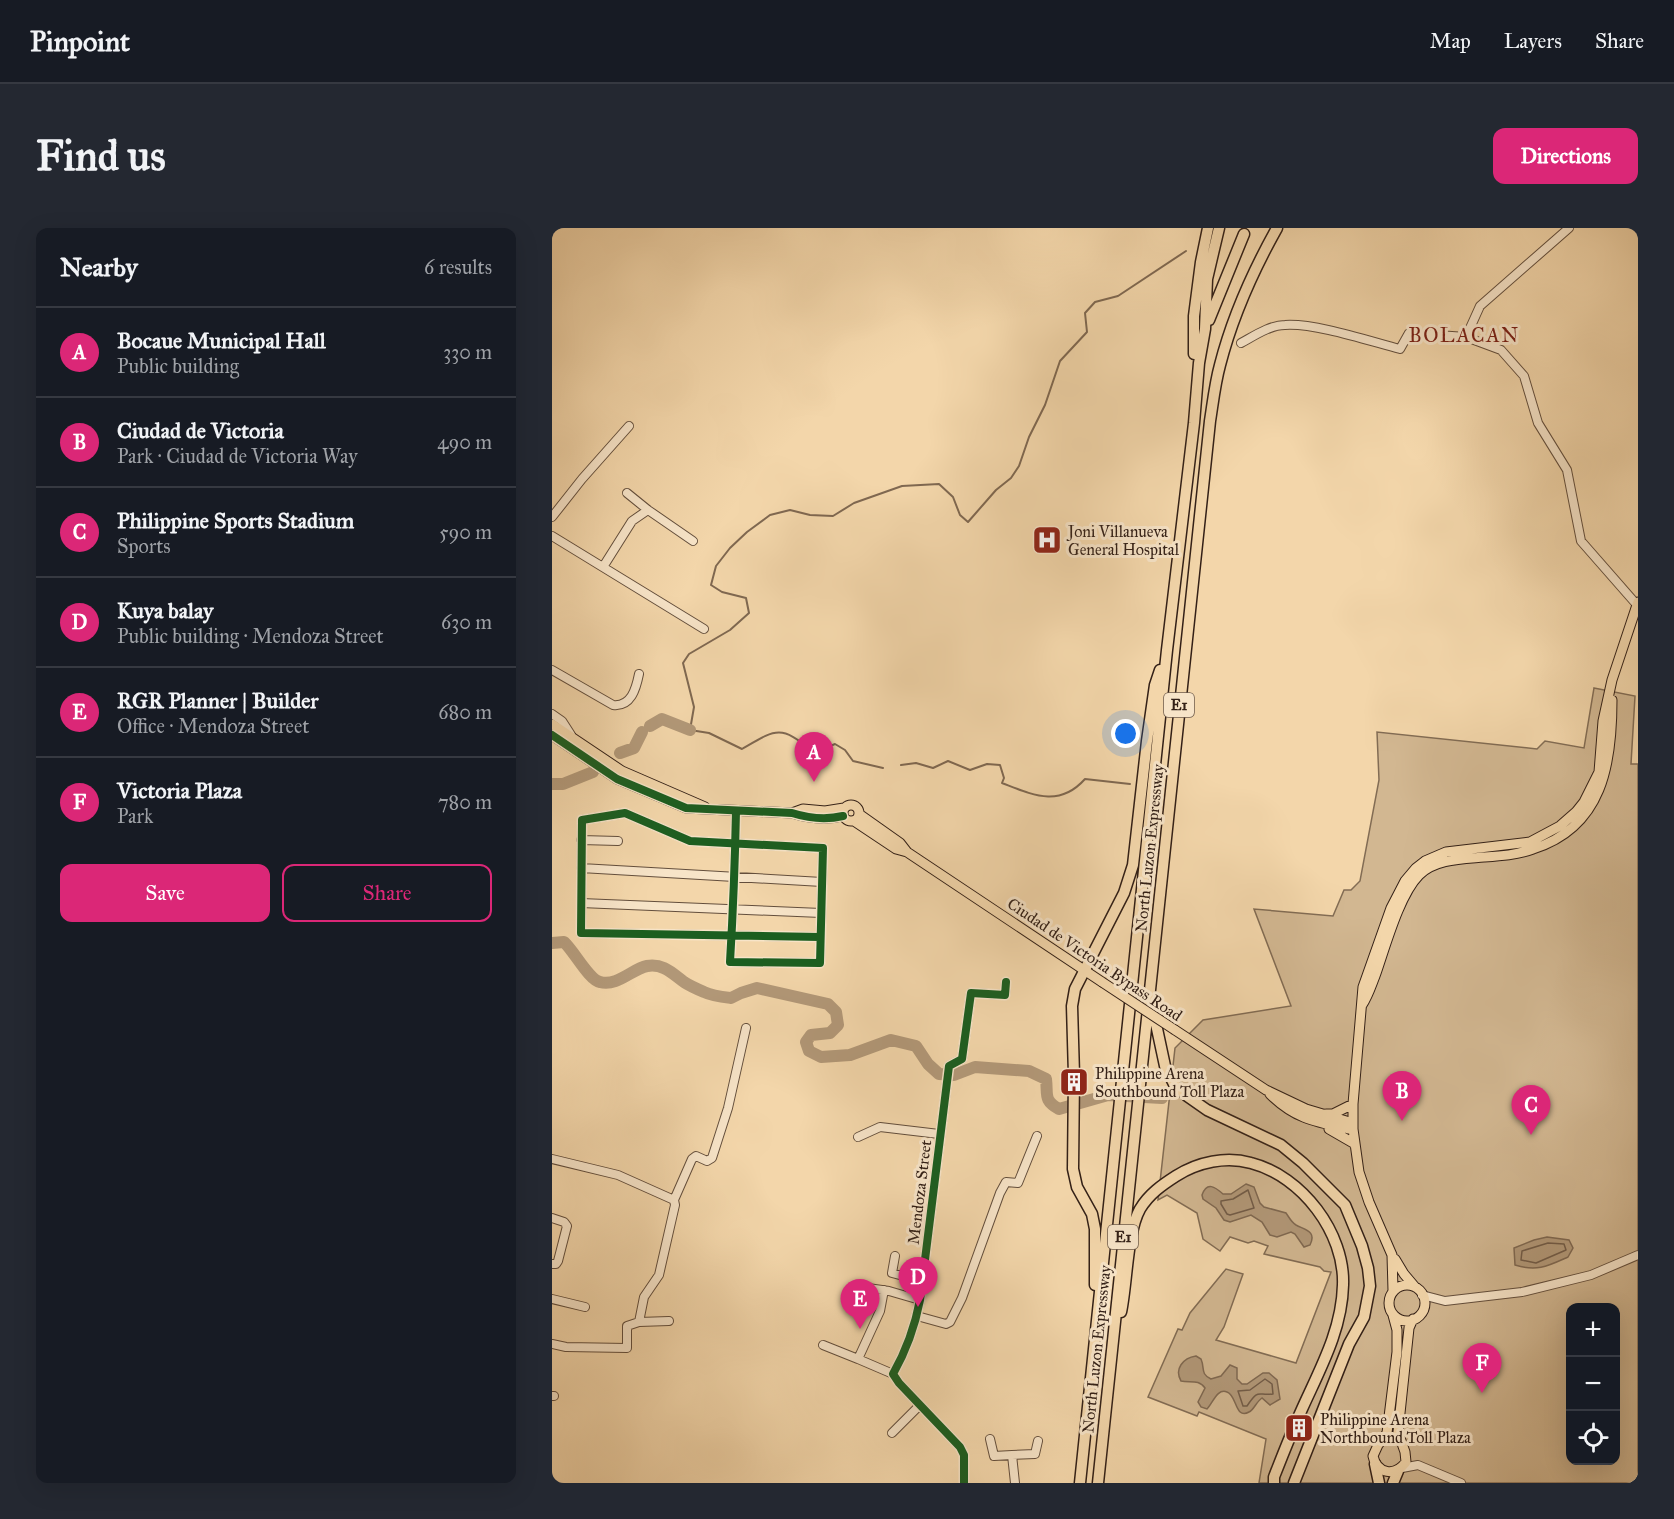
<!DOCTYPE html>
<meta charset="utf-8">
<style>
body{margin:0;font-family:"IM FELL Great Primer",serif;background:#242831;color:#f1f3f6}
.controls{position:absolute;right:18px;bottom:18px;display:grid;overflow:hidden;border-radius:12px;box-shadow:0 6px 24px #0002}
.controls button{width:54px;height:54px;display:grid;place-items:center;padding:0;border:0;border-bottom:2px solid #363941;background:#171b24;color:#f1f3f6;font:30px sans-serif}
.you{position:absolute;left:574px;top:506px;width:21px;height:21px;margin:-15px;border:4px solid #fff;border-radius:50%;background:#1a73e8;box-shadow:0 0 0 9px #1a73e833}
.badge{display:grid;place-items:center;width:39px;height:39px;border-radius:50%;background:#db2777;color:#fff;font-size:20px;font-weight:700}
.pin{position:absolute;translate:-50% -50px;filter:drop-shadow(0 2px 3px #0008)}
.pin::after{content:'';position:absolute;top:32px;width:21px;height:18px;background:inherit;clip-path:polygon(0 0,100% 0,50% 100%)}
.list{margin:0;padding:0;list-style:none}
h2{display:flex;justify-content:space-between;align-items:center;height:78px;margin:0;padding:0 24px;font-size:26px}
h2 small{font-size:20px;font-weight:400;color:#9ea1a6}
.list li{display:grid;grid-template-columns:39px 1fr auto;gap:18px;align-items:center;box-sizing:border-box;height:90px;padding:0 24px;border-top:2px solid #363941}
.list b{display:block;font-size:22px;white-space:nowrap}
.list p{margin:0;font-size:20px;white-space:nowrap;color:#9ea1a6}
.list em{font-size:20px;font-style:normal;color:#9ea1a6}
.actions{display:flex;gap:12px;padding:18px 24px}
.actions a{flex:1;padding:14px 0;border:2px solid #db2777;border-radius:12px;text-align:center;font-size:21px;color:#db2777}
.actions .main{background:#db2777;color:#fff}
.icon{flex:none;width:33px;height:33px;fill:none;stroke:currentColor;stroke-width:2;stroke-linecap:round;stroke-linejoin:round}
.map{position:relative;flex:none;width:1086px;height:1255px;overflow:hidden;border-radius:12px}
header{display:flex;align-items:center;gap:36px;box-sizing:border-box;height:84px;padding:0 30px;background:#171b24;border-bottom:2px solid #363941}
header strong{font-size:28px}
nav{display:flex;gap:33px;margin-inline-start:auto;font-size:21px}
.intro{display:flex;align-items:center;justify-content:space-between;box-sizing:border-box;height:144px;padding:0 36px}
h1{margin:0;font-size:42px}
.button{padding:15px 27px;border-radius:12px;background:#db2777;color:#fff;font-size:21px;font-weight:700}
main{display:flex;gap:36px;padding:0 36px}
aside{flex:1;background:#171b24;border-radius:12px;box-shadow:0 6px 24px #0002}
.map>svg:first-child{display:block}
.green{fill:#d2b791;stroke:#826c54;stroke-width:1.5;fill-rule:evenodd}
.water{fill:#b29878;stroke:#7f6851;stroke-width:1.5}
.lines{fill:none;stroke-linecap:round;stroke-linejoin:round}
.shore{stroke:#725c48;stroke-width:1.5}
.stream{stroke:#7f6851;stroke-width:2}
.river{stroke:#b29878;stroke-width:12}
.minor-casing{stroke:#634e3c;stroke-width:10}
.major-casing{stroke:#332017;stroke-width:11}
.highway-casing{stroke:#332017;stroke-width:13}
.minor{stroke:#f7e4c8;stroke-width:8}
.major{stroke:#f3d6aa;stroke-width:9}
.highway{stroke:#f3d6aa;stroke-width:10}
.major-bridge-casing{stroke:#332017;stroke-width:11;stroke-linecap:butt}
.major-bridge{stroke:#f3d6aa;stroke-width:9}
.cycleway-casing{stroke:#f7e4c8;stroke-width:11}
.cycleway{stroke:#1b5e20;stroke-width:8}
.labels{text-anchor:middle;stroke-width:6;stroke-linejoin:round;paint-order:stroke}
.shield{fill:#f7e4c8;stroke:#6e5b4c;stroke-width:1.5}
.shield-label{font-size:15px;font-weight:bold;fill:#332017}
.poi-label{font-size:16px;fill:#332017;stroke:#f7e4c8;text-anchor:start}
.street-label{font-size:16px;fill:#332017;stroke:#f7e4c8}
.quarter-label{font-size:20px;letter-spacing:1.5px;fill:#7a1f14;stroke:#f7e4c8}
</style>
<header>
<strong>Pinpoint</strong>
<nav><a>Map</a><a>Layers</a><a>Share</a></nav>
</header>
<div class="intro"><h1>Find us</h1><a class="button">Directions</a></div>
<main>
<aside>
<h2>Nearby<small>6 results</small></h2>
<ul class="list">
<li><span class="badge">A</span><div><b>Bocaue Municipal Hall</b><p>Public building</p></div><em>330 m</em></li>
<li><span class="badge">B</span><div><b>Ciudad de Victoria</b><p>Park · Ciudad de Victoria Way</p></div><em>490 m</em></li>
<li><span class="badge">C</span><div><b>Philippine Sports Stadium</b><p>Sports</p></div><em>590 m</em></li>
<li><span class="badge">D</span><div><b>Kuya balay</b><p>Public building · Mendoza Street</p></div><em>630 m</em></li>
<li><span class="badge">E</span><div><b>RGR Planner | Builder</b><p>Office · Mendoza Street</p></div><em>680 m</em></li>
<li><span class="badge">F</span><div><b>Victoria Plaza</b><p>Park</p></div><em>780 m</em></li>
</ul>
<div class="actions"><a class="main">Save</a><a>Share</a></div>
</aside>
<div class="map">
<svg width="1086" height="1255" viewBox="0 0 1086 1255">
<rect width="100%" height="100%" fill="#f3d6aa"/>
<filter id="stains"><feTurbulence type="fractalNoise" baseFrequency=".00333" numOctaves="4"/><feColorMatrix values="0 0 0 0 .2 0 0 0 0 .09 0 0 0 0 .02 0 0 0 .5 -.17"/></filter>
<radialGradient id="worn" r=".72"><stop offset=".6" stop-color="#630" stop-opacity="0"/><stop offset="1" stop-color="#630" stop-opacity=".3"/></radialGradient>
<path class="green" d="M 1042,460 L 1083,468 L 1079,536 L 1086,536 L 1086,1255 L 707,1255 L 714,1211 L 647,1184 L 645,1188 L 596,1169 L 626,1101 L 630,1102 L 638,1085 L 674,1041 L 691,1046 L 672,1099 L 664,1112 L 744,1135 L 779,1044 L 772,1043 L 768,1039 L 712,1026 L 716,1018 L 702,1013 L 696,1015 L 678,1009 L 668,1023 L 651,1011 L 645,985 L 615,967 L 606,972 L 623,820 L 651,792 L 739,778 L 702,681 L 781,688 L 792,662 L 799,662 L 808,653 L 827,552 L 825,504 L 985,521 L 993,513 L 1032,520 ZM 1018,1080 L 1064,1080 L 1064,1232 L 1018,1232 Z"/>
<path class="water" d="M 694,956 L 702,959 L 708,975 L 712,979 L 734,985 C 737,989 739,994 744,997 C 753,1002 765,1003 758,1017 L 752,1019 L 743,1006 L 739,1004 L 725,1009 L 718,1007 L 710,994 L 699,987 L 678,994 L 672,992 L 664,980 L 651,971 L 650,967 C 655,953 663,959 671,966 L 679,966 Z
M 995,1009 L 1017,1012 L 1021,1020 L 1016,1029 C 996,1038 985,1044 963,1037 L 962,1020 L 982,1012 Z
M 644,1128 L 649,1131 C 653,1140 648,1146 659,1151 L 669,1148 L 678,1137 L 685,1140 L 685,1151 L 690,1156 L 695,1156 L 711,1145 L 717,1145 L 725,1152 L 728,1171 L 718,1177 L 710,1170 C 704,1174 702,1182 697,1184 C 683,1192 685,1167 675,1164 C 665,1160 661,1175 655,1181 L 649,1179 L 646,1174 L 653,1160 C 647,1151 638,1155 629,1153 C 622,1141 631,1130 644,1128 Z"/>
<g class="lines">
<path class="shore" d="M 696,962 L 702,980 L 678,987 L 675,986 L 669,976 L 669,973 L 681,971 Z
M 996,1015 L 1012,1016 L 1014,1022 L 984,1035 L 969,1032 L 970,1023 Z
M 713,1151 L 720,1156 L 721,1166 C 705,1168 707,1160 695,1178 L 691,1178 L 686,1163 L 698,1162 Z"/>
<path class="stream" d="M 349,537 L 364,535 L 381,540 L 396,533 L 418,542 L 435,536 L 448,537 L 452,550 L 450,555 C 481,567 507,580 533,551 L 578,556
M 331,540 L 301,533 L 293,522 L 283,516 L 271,521 L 259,522 C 228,496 223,502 190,521 L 157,505 L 138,502 L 142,479 L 131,435 L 137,426 L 178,402 L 197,385 L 194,370 L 170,364 L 159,357 L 164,338 L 178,320 L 195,304 L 218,287 L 238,282 L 258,287 L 281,288 L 302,275 L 350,258 L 387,256 L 401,269 L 408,287 L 416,294 L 444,262 L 459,250 L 467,238 L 477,209 L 493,177 L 508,133 L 535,104 L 533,85 L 543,74 L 566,68 L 634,23"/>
<path class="river" d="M 98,498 L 110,491 L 138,502
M 68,525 L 82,520 L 90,504
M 0,556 L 11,556 L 41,544
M 0,715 L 12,714 C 22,723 37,752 48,754 C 65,759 80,741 95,738 C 111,735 121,746 132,754 C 138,758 145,761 152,764 C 160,768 170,769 179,770 L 189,765 L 205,760 L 276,776 L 284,784 L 286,797 L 278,805 L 259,807 L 254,814 L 257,823 L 269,829 L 298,827 L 339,812 L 364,818 L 376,836 L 387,846 L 402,847 L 423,839 L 477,843 L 494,851 C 496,867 491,872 507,881 L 556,867 L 610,870"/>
<g class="minor-casing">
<path id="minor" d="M 914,109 L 928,78 L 1017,0
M 689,115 C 702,108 718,97 733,97 C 764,95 817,113 848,121 L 857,105 L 914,109 L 949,122 L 972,148 L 986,195 L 1015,242 L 1029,313 L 1086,378
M 75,265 L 96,282 L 141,313
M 0,289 L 30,251 L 77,198
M 0,308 L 152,401
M 51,339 L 80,293 L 96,282
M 0,442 L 61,477 C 79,479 84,461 87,446
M 0,486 L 10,493 L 19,507
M 184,583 C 183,633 181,684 178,734 L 268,735 L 271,620 L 138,613 L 73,585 L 30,592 L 29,705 L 268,709
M 29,612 L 66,613
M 29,640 L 270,654
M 29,675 L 269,685
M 306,909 L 328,899 L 387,906
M 0,931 L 66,947 L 122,972
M 0,990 L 12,994 L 15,998 L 6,1033 L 4,1036 L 0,1036
M 343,1028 L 340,1045 L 370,1053
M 316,1060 L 337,1063 L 368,1072
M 332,1062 L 328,1083 L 306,1131 L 341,1146
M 870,1067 L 893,1073 L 970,1064 L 1039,1047 L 1086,1027
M 0,1071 L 33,1079
M 365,1088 L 394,1096 L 398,1094 L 410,1070 L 448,965 L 454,954 L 466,955 L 485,908
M 87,1094 L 117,1093
M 0,1116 L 14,1119 L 75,1120 L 75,1098 L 87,1094 L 92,1069 L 107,1047 L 123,977 L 122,972 L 140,931 L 144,928 L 155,933 L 160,930 L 176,880 L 194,800
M 271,1117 L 306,1131
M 0,1168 L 2,1168
M 340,1205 L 368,1177
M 438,1211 L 442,1228 L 460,1227 L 463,1255
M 460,1227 L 483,1226 L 486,1213
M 850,1240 L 866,1237 L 909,1255
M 412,1255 L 412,1227 L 408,1219 L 347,1155 L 341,1146 C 354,1123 363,1098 368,1072 L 397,838 L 410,831 L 419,765 L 453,767 L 454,754"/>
</g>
<g class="major-casing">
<path id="major" d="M 0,496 L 70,543 L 153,579
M 0,507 L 65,551 L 134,580 L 240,585 C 256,590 274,592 291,588
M291 585a8 8 0 1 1 16 0a8 8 0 1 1-16 0Z
M 240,585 L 251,581 L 273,583 L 292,580
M 307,586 L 348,615 L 355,624 L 550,754
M 302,593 L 344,621 L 355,624
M 810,777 C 816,768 819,758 823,748 C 833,720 847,667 867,647 C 883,631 910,631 932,629 C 948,628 965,627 981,621 C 1051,599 1060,535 1060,472
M 623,802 L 714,862 L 754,881 L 801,895
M 718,866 C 743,891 764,894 797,901
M 774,886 L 781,886 L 801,876
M 777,901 L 803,916
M 843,1031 L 852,1046 L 863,1059
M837 1075a18 18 0 1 1 36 0a18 18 0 1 1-36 0Z
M 841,1062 L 840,1027 L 817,974 L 807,944 L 801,901 L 801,876 L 811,759 L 839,680 L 853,653 L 864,640 L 873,633 L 894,624 L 978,614 L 1008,598 L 1024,584 L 1032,574 L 1047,544 L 1051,493 L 1060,452 L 1086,374
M 841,1087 L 845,1102 L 845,1124 L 835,1205 L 826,1217 L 821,1228 C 825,1246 843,1249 854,1234 L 853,1224 L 846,1204 L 857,1100 L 861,1091"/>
</g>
<g class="highway-casing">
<path id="highway" d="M 657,92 L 692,6
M 642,126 L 642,88 L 649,34 L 656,0
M 601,782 L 613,838 L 622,856 L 635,868 L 655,882 L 729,917 L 751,935 L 793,977 L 810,1018 L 816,1040 L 818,1058 L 812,1089 L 797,1116 L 742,1255
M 543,1057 L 543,1001 L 540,986 L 525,959 L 521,941 L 522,847 L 520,778 L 523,761 L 572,665 L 581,637 L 595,513 L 603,457 L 608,442
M 569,1084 C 575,1056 575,1004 588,981 C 597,966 610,957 624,948 C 646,934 674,928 699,935 C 750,948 793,1005 791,1057 C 790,1102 768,1141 750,1181 C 740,1203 731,1226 722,1249 L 722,1255
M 823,1236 L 827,1255
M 528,1255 L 615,422 L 642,195 L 647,135 L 653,101 L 655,51 L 667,0
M 546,1255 L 658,193 C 661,174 663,155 668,137 C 680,90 701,43 725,0
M 841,1255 L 846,1243"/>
</g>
<use href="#minor" class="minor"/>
<use href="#major" class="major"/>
<use href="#highway" class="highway"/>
<g class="major-bridge-casing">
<path id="major-bridge" d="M 550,754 L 623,802"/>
</g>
<use href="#major-bridge" class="major-bridge"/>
<g class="cycleway-casing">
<path id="cycleway" d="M 0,507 L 65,551 L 134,580 L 240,585 C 256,590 274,592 291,588
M 184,583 C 183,633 181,684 178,734 L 268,735 L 271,620 L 138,613 L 73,585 L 30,592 L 29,705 L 268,709
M 412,1255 L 412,1227 L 408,1219 L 347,1155 L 341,1146 C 354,1123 363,1098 368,1072 L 397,838 L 410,831 L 419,765 L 453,767 L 454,754"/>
</g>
<use href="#cycleway" class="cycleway"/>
</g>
<defs>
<g id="hospital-square" transform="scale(1.5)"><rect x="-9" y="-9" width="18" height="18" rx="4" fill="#8f2418" stroke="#f7e4c8"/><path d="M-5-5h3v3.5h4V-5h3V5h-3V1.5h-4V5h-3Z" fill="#fff"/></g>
<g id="building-square" transform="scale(1.5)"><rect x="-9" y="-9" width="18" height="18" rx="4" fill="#8f2418" stroke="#f7e4c8"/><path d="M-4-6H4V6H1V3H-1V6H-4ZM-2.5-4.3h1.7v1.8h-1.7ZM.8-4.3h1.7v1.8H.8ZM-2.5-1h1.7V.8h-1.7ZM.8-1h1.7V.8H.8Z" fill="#fff"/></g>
</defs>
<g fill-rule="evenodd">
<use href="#hospital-square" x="495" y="312"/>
<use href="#building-square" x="522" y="854"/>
<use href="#building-square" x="747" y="1200"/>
</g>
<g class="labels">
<g class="shield">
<rect x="612" y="465" width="30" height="24" rx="4.5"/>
<rect x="556" y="997" width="30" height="24" rx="4.5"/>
</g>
<g class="shield-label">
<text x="627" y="482">E1</text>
<text x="571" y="1014">E1</text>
</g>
<g class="poi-label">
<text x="516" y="309">Joni Villanueva<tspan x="516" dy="18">General Hospital</tspan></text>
<text x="543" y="851">Philippine Arena<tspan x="543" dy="18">Southbound Toll Plaza</tspan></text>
<text x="768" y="1197">Philippine Arena<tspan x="768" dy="18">Northbound Toll Plaza</tspan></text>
</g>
<g class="street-label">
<text transform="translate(597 620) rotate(-84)" y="6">North Luzon Expressway</text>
<text transform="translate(543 731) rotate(34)" y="6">Ciudad de Victoria Bypass Road</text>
<text transform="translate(367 964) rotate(-83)" y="6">Mendoza Street</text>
<text transform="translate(544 1121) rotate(-84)" y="6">North Luzon Expressway</text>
</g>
<g class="quarter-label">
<text x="912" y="114">BOLACAN</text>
</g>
</g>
<rect width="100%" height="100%" filter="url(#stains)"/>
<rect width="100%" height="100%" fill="url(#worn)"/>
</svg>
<div class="controls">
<button>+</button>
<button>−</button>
<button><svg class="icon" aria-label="locate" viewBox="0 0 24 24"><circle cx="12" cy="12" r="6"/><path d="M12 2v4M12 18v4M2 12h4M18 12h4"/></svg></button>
</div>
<div class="you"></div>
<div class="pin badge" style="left:262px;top:554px">A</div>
<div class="pin badge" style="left:850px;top:893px">B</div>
<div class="pin badge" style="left:979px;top:907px">C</div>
<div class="pin badge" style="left:366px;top:1079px">D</div>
<div class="pin badge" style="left:308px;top:1101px">E</div>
<div class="pin badge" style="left:930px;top:1165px">F</div>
</div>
</main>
